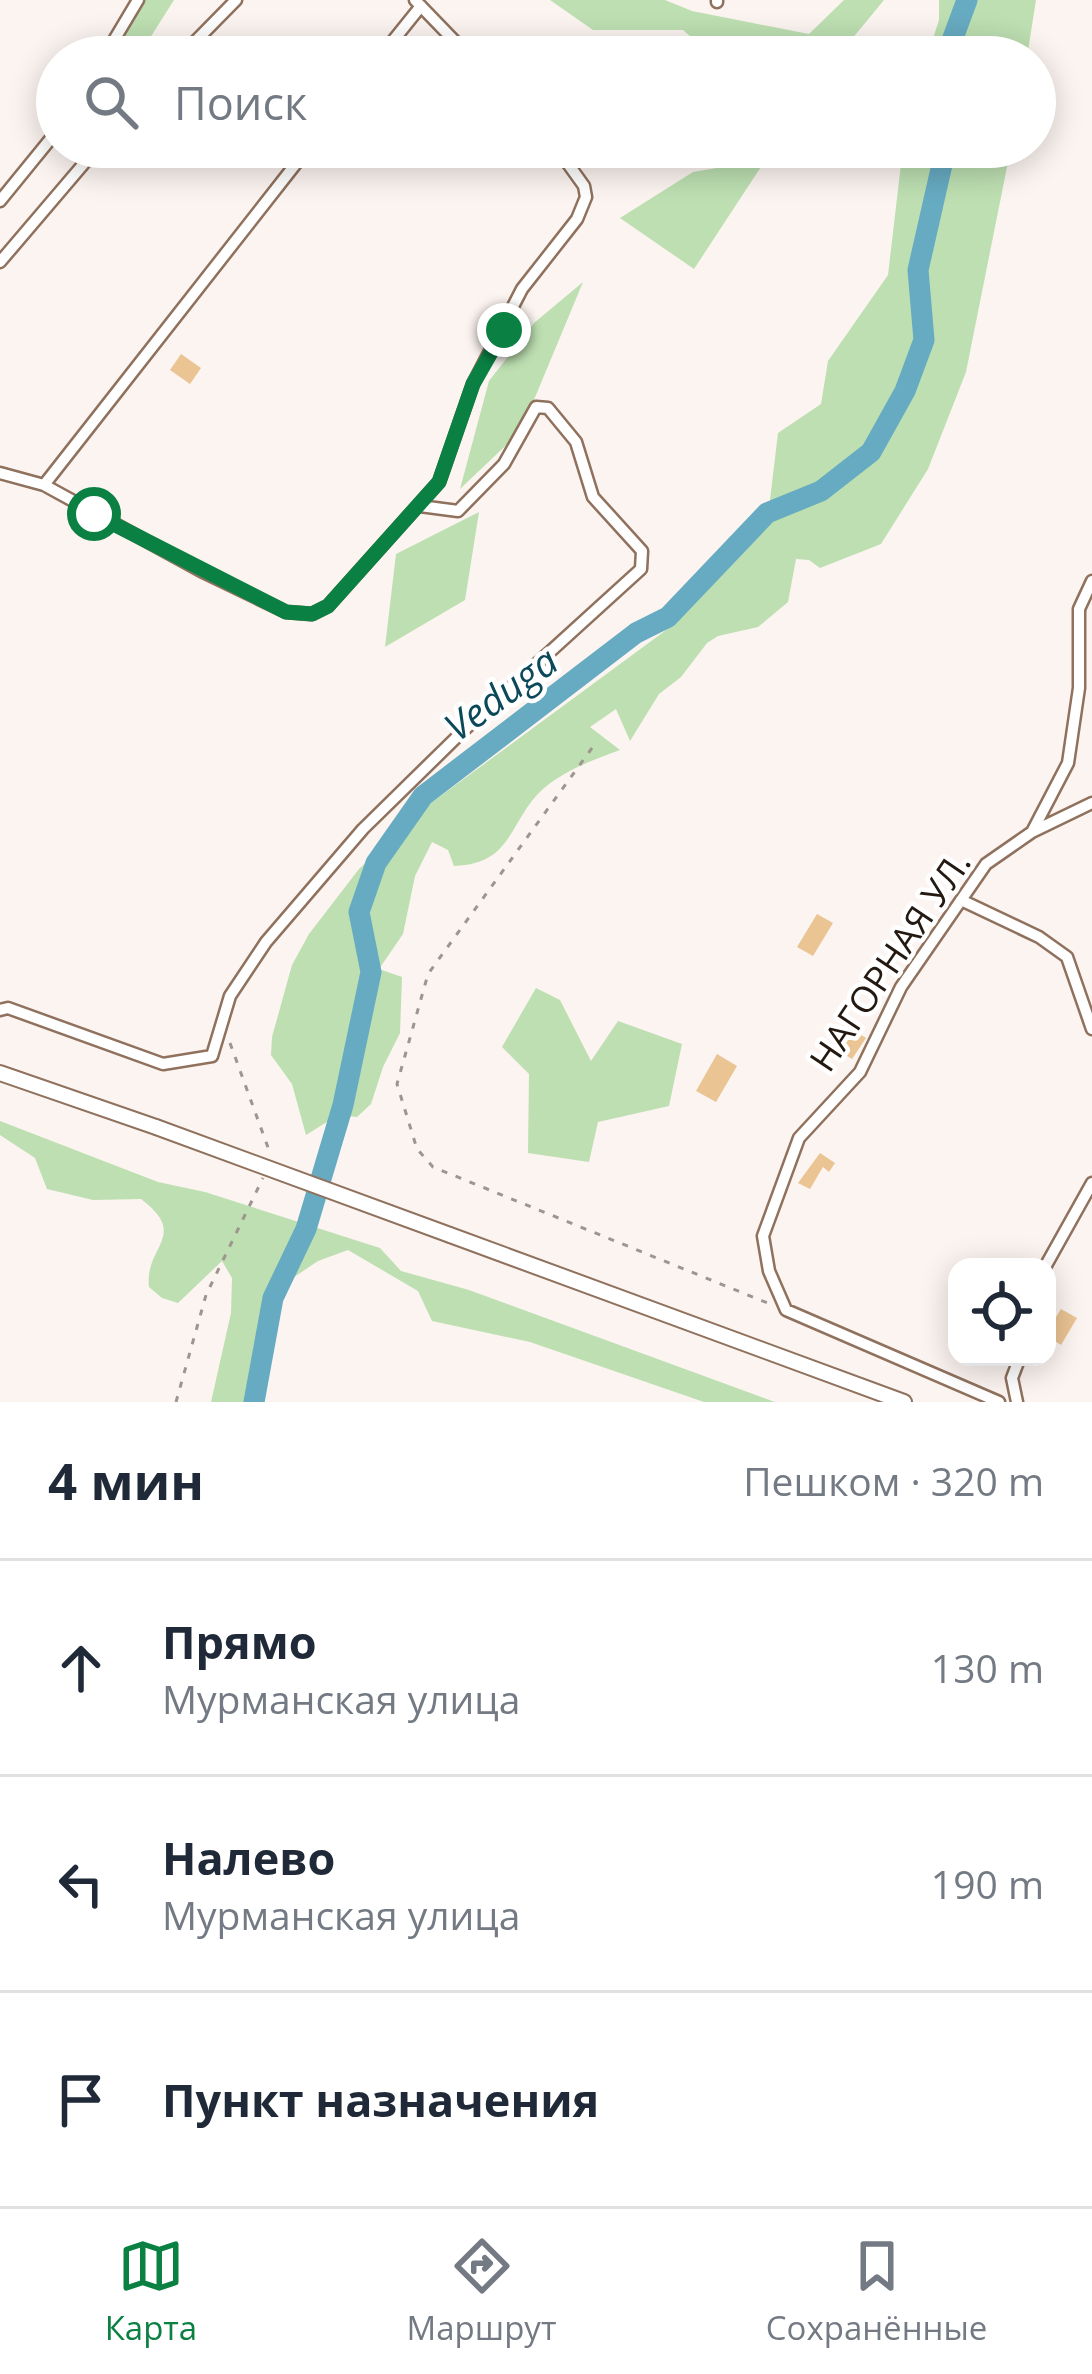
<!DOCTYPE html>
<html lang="ru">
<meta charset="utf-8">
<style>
body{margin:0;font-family:"Open Sans",sans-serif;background:#f6f6f7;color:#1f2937}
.controls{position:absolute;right:36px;bottom:36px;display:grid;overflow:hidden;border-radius:24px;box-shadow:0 6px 30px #0003}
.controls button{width:108px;height:108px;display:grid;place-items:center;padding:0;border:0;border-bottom:3px solid #e0e1e3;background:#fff;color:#1f2937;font:60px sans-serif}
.stop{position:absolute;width:36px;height:36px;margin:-27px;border:9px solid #0b8043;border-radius:50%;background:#fff}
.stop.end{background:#0b8043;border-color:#fff;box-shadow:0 3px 12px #0008}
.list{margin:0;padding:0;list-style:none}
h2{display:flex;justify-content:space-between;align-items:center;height:156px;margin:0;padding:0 48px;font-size:51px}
h2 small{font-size:39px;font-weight:400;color:#747a83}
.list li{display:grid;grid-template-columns:78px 1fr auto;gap:36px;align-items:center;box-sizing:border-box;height:216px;padding:0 48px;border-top:3px solid #e0e1e3}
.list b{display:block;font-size:45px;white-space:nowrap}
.list p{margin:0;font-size:39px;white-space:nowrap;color:#747a83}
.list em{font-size:39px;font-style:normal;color:#747a83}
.icon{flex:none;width:66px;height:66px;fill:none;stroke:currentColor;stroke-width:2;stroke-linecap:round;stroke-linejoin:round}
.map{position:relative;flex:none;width:1092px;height:1402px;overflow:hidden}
.search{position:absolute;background:#fff;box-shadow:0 6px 30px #0003;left:36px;right:36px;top:36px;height:132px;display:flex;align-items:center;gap:30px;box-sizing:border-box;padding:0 42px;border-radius:66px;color:#747a83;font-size:45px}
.sheet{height:804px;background:#fff}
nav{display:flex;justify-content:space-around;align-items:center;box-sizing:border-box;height:168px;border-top:3px solid #e0e1e3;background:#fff;font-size:33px;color:#747a83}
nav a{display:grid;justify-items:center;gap:6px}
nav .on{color:#0b8043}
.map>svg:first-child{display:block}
.green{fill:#bddfb1}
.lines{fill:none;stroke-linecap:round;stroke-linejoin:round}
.river{stroke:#67abc2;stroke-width:21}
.building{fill:#ebc494}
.minor-casing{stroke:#8f715d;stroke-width:15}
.secondary-casing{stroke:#8f715d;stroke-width:18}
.path{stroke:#9e958f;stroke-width:3;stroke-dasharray:6 9;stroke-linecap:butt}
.minor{stroke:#fff;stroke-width:10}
.secondary{stroke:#fff;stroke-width:14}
.secondary-bridge-casing{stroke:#8f715d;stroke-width:18;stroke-linecap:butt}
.secondary-bridge{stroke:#fff;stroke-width:14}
.route{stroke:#0b8043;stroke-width:15}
.labels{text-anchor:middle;stroke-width:9;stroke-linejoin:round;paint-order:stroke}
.street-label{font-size:36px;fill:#241911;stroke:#fff}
.water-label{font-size:39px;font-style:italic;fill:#0b4859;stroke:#fff}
</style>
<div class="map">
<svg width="1092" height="1402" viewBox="0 0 1092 1402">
<rect width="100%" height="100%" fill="#fcf4f0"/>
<path class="green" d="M 142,0 L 174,0 L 138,57 L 111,57 Z
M 550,0 L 665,0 L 692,11 L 809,34 L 844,0 L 884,0 L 837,57 L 714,57 L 683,30 L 593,30 Z
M 939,0 L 1036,0 L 1027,57 L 927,57 L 939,20 Z
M 729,147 L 774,147 L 694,269 L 620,218 L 693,172 L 717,168 Z
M 903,147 L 1011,147 L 966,372 L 928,469 L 881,544 L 820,568 L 809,560 L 796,559 L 788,602 L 758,627 L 718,636 L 707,643 L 681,677 L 659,694 L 630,741 L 616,709 L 590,727 L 620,750 C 593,760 565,770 543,789 C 508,821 514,864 454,866 L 448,850 L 432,842 L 415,876 L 403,934 L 379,969 L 402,977 L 400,1033 L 383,1067 L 371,1104 L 357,1117 L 338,1115 L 306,1135 L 292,1084 L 271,1055 L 272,1037 L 292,965 L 309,934 L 359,869 L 427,806 L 673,625 L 767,525 L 778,433 L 821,404 L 828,361 L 888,275 Z
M 583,282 L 521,431 L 460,489 L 489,381 L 534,323 Z
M 479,512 L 465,600 L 385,647 L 396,554 Z
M 536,988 L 560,1000 L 591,1061 L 618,1021 L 682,1044 L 669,1106 L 598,1122 L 589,1162 L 528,1153 L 529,1074 L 502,1047 Z
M 0,1121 L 158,1182 L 205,1192 L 380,1248 L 401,1271 L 469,1290 L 775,1402 L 704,1402 L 530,1342 L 432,1321 L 418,1291 L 348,1250 L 318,1261 L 263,1298 L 247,1402 L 211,1402 L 231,1313 L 232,1278 L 222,1261 L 178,1303 L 162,1298 L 149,1287 C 144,1246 190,1236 141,1199 L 93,1200 L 47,1189 L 35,1158 L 0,1135 Z"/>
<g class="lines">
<path class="river" d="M 950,57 L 950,46 L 967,0
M 254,1402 L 273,1298 L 306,1229 L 343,1105 L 371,972 L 359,912 L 376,863 L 423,796 L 636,633 L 668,617 L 767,513 L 821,491 L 871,452 L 905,391 L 924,340 L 918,270 L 946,147"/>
</g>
<path class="building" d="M 181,354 L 201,368 L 190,384 L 170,370 Z
M 817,914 L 833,923 L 813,956 L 797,947 Z
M 843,1024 L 866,1038 L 852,1059 L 830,1045 Z
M 717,1054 L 737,1066 L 716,1102 L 696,1091 Z
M 820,1153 L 835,1163 L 829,1172 L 823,1167 L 810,1189 L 798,1183 Z
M 1061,1309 L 1077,1318 L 1061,1345 L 1047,1336 L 1047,1332 Z"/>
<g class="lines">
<g class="minor-casing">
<path id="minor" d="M 415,0 L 470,57
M 717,2 L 717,0
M 104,57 L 138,0
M 180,57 L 236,0
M 380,57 L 421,6
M 0,201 L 57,131
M 0,262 L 98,147
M 0,473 L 44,485 L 201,571 L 286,612 L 312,614 L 328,606 L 439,482 L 473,384 L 522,289 L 577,219 L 586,197 L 584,186 L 556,147
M 44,485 L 309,147
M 1032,832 L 1092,803
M 961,900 L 1039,937 L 1067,957 L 1092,1029
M 0,1010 L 8,1008 L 163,1064 L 212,1056 L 230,996 L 266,942 L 363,829 L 464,730 L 641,569 L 642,551 L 593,497 L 576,442 L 548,408 L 536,407 L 504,464 L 458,511 L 420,506
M 1045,1267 L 1092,1183
M 999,1402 L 786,1310 L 769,1271 L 763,1236 L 799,1138 L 860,1072 L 901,987 L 986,864 L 1032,832 L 1068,763 L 1079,688 L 1079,609 L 1092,581
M 1017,1402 L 1012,1378 L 1020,1357"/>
</g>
<g class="secondary-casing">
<path id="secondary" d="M 0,1073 L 156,1127
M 450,1235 L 904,1402"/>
</g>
<path class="path" d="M 592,748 L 428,974 L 397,1084 L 417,1149 L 433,1167 L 770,1304
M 230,1043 L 270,1153
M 176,1402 L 206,1295 L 263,1178"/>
<use href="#minor" class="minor"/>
<use href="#secondary" class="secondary"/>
<g class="secondary-bridge-casing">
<path id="secondary-bridge" d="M 156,1127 L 450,1235"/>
</g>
<use href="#secondary-bridge" class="secondary-bridge"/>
</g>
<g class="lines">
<path class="route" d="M 94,514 L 286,612 L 312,614 L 328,606 L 439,482 L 473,384 L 504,330"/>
</g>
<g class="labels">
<g class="street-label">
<text transform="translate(890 961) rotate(-56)" y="13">НАГОРНАЯ УЛ.</text>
</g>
<g class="water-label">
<text transform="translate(501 694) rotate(-36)" y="14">Veduga</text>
</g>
</g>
</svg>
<div class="controls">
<button><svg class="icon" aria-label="locate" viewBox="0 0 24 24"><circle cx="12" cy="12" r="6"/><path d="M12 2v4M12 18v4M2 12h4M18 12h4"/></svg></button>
</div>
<div class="stop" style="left:94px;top:514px"></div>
<div class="stop end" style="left:504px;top:330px"></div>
<div class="search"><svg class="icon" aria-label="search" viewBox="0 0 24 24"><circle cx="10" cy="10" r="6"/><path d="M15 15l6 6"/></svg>Поиск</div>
</div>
<section class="sheet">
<h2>4 мин<small>Пешком · 320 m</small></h2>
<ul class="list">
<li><svg class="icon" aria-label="ahead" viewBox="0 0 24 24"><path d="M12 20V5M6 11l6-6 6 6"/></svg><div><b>Прямо</b><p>Мурманская улица</p></div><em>130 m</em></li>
<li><svg class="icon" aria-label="left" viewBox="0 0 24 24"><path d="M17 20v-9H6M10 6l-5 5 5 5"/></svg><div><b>Налево</b><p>Мурманская улица</p></div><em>190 m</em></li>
<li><svg class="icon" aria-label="arrive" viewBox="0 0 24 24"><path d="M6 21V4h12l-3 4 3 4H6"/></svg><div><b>Пункт назначения</b></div></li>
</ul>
</section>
<nav>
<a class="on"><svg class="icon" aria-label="map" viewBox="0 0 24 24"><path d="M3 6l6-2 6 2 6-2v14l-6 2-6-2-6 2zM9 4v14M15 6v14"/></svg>Карта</a>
<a><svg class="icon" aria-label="directions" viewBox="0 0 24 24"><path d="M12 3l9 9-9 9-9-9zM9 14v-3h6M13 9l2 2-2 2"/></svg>Маршрут</a>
<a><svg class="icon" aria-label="saved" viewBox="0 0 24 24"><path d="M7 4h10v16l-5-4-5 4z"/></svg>Сохранённые</a>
</nav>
